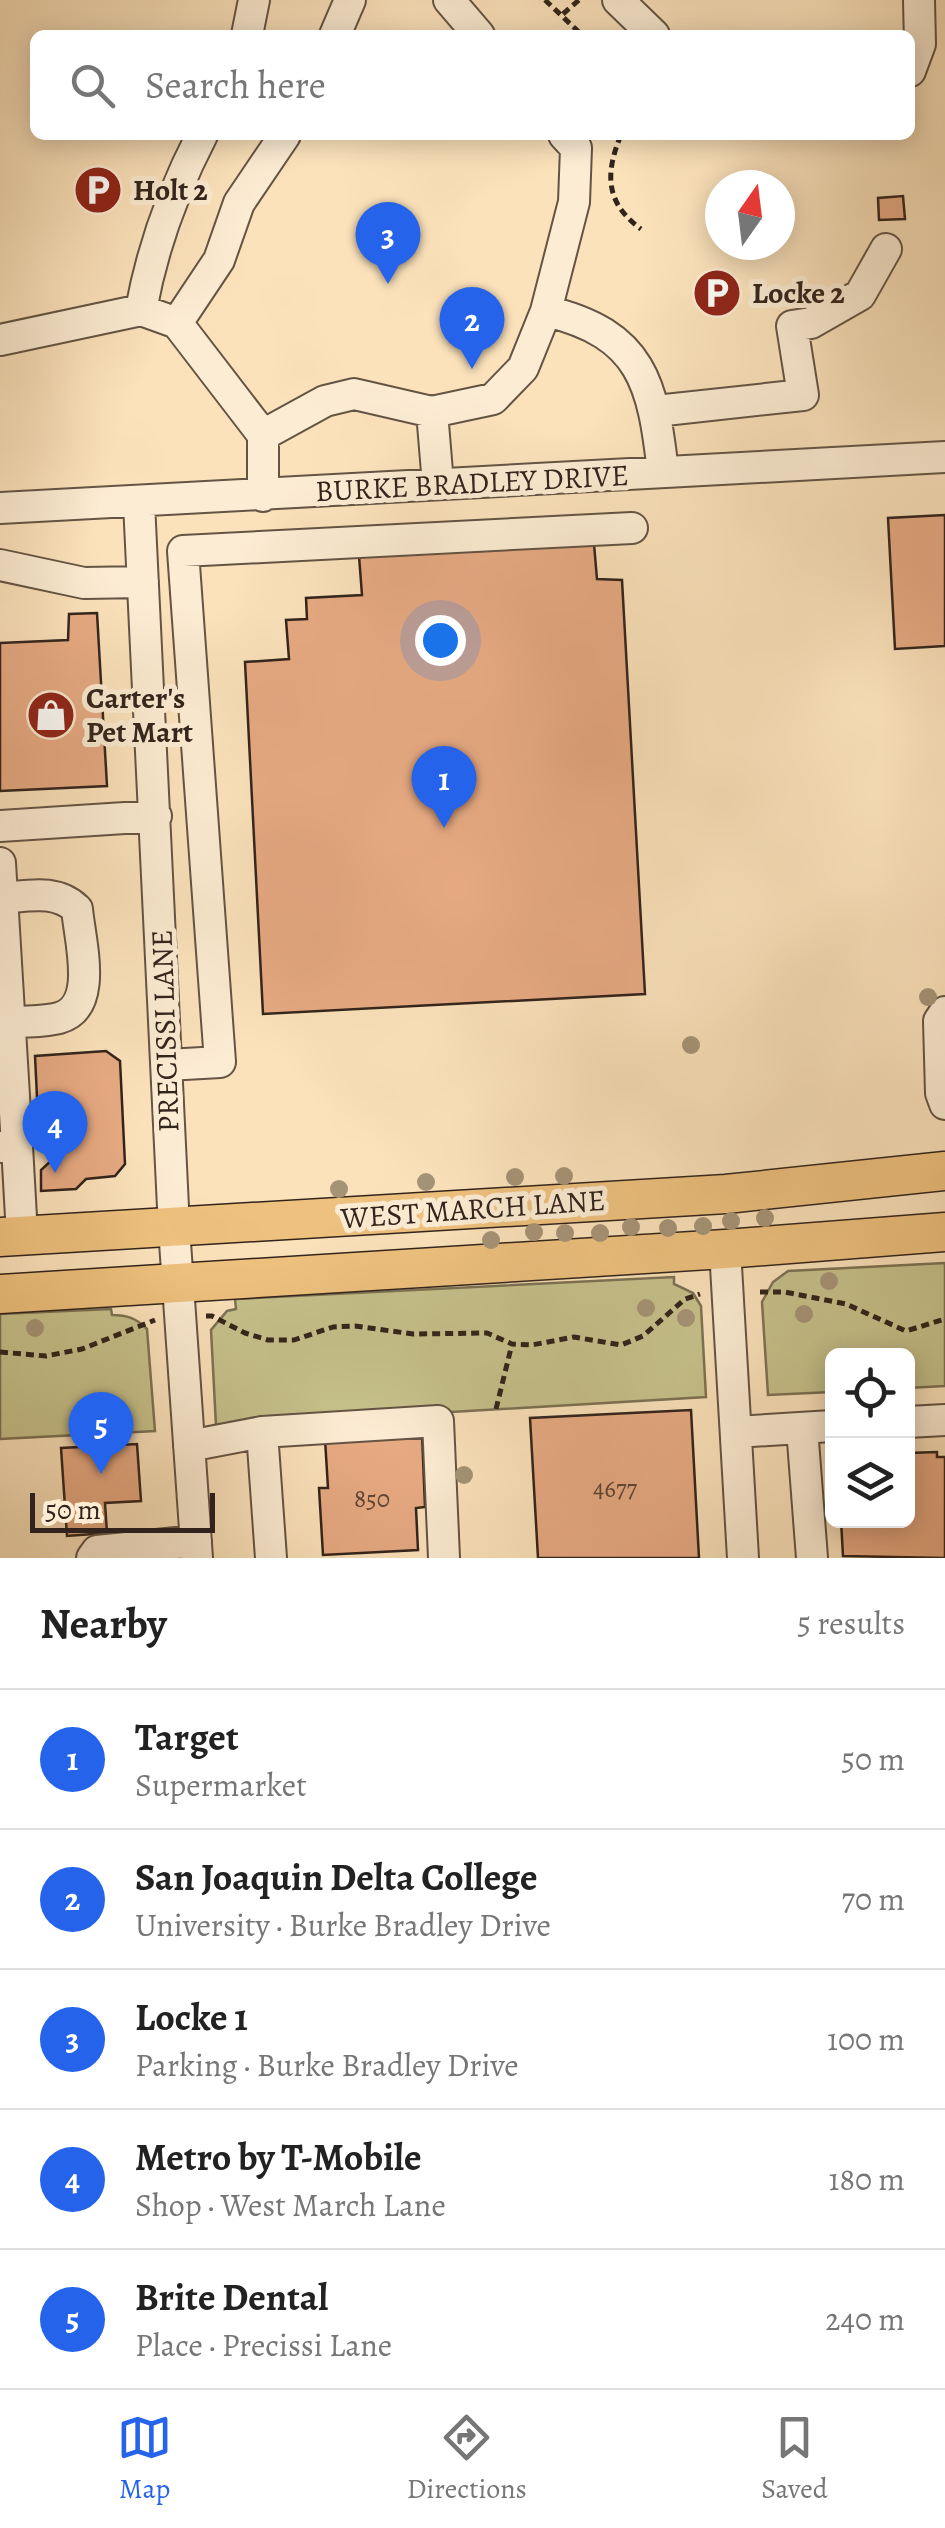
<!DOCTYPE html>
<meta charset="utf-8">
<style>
body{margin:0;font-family:Alegreya,serif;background:#f6f6f6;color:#222}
.controls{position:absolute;right:30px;bottom:30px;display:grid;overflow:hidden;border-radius:15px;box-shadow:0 5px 25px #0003}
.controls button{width:90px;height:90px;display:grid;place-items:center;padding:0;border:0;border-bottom:2px solid #e0e0e0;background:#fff;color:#222;font:50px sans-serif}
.compass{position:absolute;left:705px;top:170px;width:90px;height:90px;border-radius:50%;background:#fff;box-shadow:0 5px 25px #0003;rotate:14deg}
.scale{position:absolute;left:30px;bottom:25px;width:185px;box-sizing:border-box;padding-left:10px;border:5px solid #32241c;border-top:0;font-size:28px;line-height:35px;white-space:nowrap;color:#32241c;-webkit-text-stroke:8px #fcecd3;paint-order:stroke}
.you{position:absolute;left:440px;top:640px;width:35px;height:35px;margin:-25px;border:8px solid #fff;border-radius:50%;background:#1a73e8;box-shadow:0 0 0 15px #1a73e833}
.badge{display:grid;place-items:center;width:65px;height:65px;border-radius:50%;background:#2563eb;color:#fff;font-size:32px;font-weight:700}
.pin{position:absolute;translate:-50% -82px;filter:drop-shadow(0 2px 5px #0008)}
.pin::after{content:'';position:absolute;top:52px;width:35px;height:30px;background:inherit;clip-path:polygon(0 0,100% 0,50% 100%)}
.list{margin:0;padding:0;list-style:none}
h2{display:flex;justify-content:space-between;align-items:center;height:130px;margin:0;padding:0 40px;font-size:42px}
h2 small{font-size:32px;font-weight:400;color:#767676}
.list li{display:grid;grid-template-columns:65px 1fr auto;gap:30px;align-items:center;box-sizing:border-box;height:140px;padding:0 40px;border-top:2px solid #e0e0e0}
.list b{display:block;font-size:38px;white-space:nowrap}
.list p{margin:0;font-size:32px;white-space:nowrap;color:#767676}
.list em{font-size:32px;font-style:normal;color:#767676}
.icon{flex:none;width:55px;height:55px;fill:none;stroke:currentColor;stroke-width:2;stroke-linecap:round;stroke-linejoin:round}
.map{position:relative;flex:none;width:945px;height:1558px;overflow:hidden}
.search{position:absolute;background:#fff;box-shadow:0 5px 25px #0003;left:30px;right:30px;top:30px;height:110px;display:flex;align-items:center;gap:25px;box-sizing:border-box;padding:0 35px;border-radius:15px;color:#767676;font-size:38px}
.sheet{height:830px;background:#fff}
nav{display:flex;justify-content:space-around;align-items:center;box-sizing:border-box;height:140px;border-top:2px solid #e0e0e0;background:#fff;font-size:28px;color:#767676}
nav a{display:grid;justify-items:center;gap:5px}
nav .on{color:#2563eb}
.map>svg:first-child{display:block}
.green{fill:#c6c18b;stroke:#7c7254;stroke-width:2.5}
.building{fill:#e7aa83;stroke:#32241c;stroke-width:2.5}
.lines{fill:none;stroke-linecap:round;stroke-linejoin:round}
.minor-casing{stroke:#645444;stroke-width:34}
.major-casing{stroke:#32241c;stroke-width:41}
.path{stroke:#32241c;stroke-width:5;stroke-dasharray:8 5;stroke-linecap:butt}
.minor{stroke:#fcecd3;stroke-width:30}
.major{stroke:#eec17e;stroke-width:38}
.tree{fill:#a59376}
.labels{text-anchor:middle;stroke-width:10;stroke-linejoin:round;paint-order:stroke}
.number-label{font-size:25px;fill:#5f4636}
.poi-label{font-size:30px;font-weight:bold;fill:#32241c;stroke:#fcecd3;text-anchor:start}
.street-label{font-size:30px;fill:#32241c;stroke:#fcecd3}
</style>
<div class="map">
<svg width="945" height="1558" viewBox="0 0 945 1558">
<rect width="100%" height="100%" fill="#fbe2bb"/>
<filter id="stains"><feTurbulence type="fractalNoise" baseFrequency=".002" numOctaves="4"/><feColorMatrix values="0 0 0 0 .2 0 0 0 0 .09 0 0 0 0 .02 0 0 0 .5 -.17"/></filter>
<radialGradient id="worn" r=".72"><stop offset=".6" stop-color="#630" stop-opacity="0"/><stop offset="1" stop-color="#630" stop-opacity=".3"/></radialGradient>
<path class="green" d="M 945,1263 L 945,1386 L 908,1388 L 908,1356 L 832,1356 L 832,1392 L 768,1395 L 762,1302 L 773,1282 L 788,1271 Z
M 674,1277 L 674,1284 L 693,1293 L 701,1306 L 706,1397 L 216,1426 L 211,1330 L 227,1311 L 236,1309 L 235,1299 Z
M 111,1309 L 112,1315 C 127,1315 136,1318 147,1329 L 155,1431 L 0,1439 L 0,1314 Z"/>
<path class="building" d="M 903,196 L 905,219 L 879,220 L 878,198 Z
M 945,515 L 945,646 L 895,649 L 888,518 Z
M 594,544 L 597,579 L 622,580 L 645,994 L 263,1014 L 245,662 L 289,659 L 286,620 L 307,619 L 306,598 L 362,595 L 359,556 Z
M 97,613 L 107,786 L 0,791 L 0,643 L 68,640 L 69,614 Z
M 106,1051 L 120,1061 L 125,1164 L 115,1176 L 86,1179 L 76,1189 L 41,1191 L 41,1170 L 52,1160 L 51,1130 L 38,1118 L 35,1056 Z
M 691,1410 L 699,1558 L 538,1558 L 530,1418 Z
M 422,1433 L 425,1507 L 416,1508 L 418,1550 L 323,1555 L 319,1488 L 328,1488 L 325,1439 Z
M 137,1444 L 141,1501 L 105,1503 L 107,1533 L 67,1536 L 61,1448 Z
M 937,1452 L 937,1457 L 945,1457 L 945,1558 L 843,1556 L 841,1520 L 908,1520 L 908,1453 Z"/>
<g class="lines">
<g class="minor-casing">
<path id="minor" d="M 449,0 L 479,35
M 618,0 L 654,35
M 247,35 L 254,0
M 335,35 L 350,0
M 910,71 L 920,44 L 919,0
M 141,310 C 152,249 173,191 202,135
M 546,311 C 643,334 653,384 663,472
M 177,323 L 219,260 L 239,203 L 285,135
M 0,340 L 141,310 L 177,323 L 263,435 L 263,496
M 656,411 L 803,395 L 792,326 L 811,323 L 860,295 L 886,249
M 432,412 L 438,484
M 263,435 L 325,401 L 354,394 L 432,412 L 493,399 L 523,368 L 546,311 L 574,202 L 576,148 L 564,135
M 139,503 L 174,1228 L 197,1558
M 0,508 L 945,457
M 0,565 L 84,583 L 143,582
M 0,826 L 156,816
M 0,863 L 17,1146
M 2,898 C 29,896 56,889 77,909 C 80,942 99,1007 59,1018 C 44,1022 25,1021 10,1023
M 945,1012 L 939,1021 L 941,1093 L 945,1104
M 167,1065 L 220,1062 L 183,551 L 632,528
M 0,1147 L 17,1146 L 22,1235
M 725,1249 L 743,1558
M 908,1422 L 945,1420
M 802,1428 L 812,1558
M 262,1432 L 271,1558
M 736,1432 L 832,1426
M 189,1446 L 262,1432 L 438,1421 L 444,1558
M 92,1558 L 97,1551 L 196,1541"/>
</g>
<g class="major-casing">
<path id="major" d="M 0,1237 L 726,1194 L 945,1171
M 0,1294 L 725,1249 L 945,1232"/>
</g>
<path class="path" d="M 545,0 L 582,35
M 563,14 L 579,0
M 621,135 C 605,173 605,203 641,229
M 760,1292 L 785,1292 L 846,1304 L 906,1331 L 945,1319
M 206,1316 L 212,1316 L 245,1333 L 268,1340 L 294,1340 L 333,1327 L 355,1326 L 413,1334 L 487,1333 L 512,1344 L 532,1345 L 574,1337 L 621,1345 L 643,1336 L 685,1299 L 700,1294
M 0,1352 L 46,1356 L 82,1349 L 155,1320
M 496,1409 L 512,1344"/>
<use href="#minor" class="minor"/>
<use href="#major" class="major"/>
</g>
<g class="tree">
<circle cx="928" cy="997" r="9"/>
<circle cx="691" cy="1045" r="9"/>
<circle cx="564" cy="1176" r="9"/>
<circle cx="515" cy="1177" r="9"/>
<circle cx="426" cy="1182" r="9"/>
<circle cx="339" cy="1189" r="9"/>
<circle cx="765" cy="1218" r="9"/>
<circle cx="731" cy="1221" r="9"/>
<circle cx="703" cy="1226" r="9"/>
<circle cx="631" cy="1227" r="9"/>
<circle cx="668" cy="1228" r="9"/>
<circle cx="534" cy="1232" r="9"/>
<circle cx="565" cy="1233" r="9"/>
<circle cx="600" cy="1233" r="9"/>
<circle cx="491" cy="1240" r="9"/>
<circle cx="829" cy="1281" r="9"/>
<circle cx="646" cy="1308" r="9"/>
<circle cx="804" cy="1314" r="9"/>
<circle cx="686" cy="1318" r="9"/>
<circle cx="35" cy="1328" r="9"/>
<circle cx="464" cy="1475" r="9"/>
</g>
<defs>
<g id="parking-disc" transform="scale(2.5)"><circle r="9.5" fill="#8f2418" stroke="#fcecd3"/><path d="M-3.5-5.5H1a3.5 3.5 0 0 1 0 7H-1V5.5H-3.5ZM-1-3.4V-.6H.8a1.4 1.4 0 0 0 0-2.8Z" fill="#fff"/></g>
<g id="shop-disc" transform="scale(2.5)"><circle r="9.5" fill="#8f2418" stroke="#fcecd3"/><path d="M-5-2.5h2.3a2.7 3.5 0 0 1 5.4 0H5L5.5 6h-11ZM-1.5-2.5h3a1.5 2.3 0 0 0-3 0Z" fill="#fff"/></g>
</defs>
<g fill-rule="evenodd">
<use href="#parking-disc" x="98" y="190"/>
<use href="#parking-disc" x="717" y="293"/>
<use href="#shop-disc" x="51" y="715"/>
</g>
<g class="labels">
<g class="number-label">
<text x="615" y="1497">4677</text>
<text x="372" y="1507">850</text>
</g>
<g class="poi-label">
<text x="133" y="200">Holt 2</text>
<text x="752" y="303">Locke 2</text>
<text x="86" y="708">Carter's<tspan x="86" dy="34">Pet Mart</tspan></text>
</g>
<g class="street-label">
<text transform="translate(472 483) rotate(-3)" y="10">BURKE BRADLEY DRIVE</text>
<text transform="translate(165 1031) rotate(-92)" y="10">PRECISSI LANE</text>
<text transform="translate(473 1209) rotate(-4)" y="10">WEST MARCH LANE</text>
</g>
</g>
<rect width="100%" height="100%" filter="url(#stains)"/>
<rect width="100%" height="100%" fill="url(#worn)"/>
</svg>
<div class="controls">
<button><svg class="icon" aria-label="locate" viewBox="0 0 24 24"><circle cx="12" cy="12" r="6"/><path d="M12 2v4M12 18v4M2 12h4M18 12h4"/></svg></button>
<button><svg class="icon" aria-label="layers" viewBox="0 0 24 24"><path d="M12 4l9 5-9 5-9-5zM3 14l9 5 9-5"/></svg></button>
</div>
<svg class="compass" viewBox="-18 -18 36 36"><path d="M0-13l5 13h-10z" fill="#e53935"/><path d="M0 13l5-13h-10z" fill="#767676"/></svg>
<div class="scale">50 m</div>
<div class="you"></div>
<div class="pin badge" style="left:444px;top:828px">1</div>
<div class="pin badge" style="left:472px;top:369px">2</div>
<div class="pin badge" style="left:388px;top:284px">3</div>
<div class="pin badge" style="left:55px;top:1173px">4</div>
<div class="pin badge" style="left:101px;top:1474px">5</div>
<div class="search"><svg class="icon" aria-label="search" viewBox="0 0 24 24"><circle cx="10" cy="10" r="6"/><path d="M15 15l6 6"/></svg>Search here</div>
</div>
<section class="sheet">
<h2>Nearby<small>5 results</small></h2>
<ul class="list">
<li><span class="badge">1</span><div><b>Target</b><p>Supermarket</p></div><em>50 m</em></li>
<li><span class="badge">2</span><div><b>San Joaquin Delta College</b><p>University · Burke Bradley Drive</p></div><em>70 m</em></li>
<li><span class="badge">3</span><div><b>Locke 1</b><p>Parking · Burke Bradley Drive</p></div><em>100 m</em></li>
<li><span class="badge">4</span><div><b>Metro by T-Mobile</b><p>Shop · West March Lane</p></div><em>180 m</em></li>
<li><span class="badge">5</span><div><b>Brite Dental</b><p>Place · Precissi Lane</p></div><em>240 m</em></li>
</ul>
</section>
<nav>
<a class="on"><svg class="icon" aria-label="map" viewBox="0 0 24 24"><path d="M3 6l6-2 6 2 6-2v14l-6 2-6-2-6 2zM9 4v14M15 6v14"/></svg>Map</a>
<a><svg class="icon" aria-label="directions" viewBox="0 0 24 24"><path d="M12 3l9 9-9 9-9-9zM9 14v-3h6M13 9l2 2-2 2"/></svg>Directions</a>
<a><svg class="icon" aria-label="saved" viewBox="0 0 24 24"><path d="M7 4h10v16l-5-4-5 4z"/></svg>Saved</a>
</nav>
